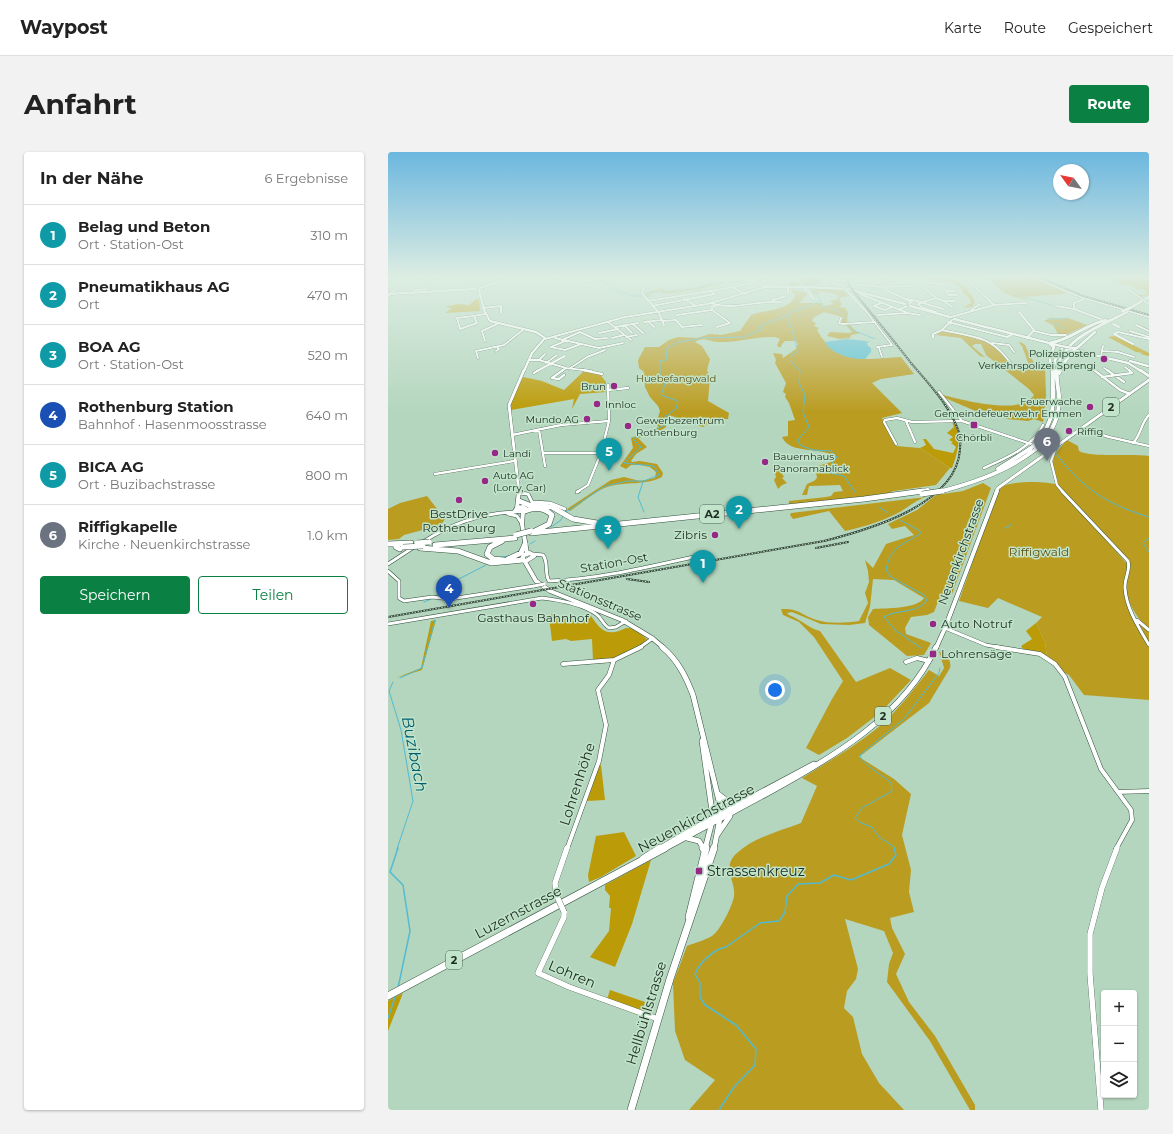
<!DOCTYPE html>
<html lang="de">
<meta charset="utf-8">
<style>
body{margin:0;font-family:Montserrat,sans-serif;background:#f2f2f2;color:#222}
.controls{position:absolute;right:12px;bottom:12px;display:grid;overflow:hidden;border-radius:4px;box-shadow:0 1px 3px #0004}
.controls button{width:36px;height:36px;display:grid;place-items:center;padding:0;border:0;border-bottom:1px solid #e0e0e0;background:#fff;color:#222;font:20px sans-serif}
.compass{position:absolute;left:665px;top:12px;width:36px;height:36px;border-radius:50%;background:#fff;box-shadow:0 1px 3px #0004;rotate:303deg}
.you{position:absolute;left:387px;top:538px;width:14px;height:14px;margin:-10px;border:3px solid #fff;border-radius:50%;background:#1a73e8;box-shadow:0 0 0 6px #1a73e833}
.badge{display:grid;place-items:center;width:26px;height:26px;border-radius:50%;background:#0b8043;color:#fff;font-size:13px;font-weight:700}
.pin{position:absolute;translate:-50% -33px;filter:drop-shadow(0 1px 2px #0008)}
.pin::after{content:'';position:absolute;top:21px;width:14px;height:12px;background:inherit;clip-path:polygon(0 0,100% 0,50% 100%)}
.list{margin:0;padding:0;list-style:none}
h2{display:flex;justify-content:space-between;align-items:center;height:52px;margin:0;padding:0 16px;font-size:17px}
h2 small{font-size:13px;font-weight:400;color:#767676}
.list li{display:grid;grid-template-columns:26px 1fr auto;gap:12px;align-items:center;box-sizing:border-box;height:60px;padding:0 16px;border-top:1px solid #e0e0e0}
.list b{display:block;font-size:15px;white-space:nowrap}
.list p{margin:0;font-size:13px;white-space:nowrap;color:#767676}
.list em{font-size:13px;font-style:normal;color:#767676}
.actions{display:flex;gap:8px;padding:12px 16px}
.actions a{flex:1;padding:9px 0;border:1px solid #0b8043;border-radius:4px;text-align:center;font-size:14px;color:#0b8043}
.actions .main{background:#0b8043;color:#fff}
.icon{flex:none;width:22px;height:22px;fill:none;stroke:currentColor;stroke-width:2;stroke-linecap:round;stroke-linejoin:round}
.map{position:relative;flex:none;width:761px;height:958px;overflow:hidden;border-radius:4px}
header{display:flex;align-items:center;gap:24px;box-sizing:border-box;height:56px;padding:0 20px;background:#fff;border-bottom:1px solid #e0e0e0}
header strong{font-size:19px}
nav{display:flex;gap:22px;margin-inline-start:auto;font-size:14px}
.intro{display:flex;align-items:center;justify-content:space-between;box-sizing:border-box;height:96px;padding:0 24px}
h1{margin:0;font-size:28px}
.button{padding:10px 18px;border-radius:4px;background:#0b8043;color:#fff;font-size:14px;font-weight:700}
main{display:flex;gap:24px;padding:0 24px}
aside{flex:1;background:#fff;border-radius:4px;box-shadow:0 1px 3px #0004}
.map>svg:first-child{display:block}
.green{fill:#bc9b08}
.forest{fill:#ba9c21;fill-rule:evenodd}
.water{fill:#52bbd1}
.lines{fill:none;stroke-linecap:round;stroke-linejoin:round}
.stream-far1{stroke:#52bbd1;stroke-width:1}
.stream{stroke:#52bbd1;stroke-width:1.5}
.minor-far4-casing{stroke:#33513d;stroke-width:2.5}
.minor-far3-casing{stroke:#33513d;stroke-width:3}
.minor-far2-casing{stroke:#33513d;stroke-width:4}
.minor-far1-casing{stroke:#33513d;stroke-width:5}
.minor-casing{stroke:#33513d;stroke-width:6}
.major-far4-casing{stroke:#33513d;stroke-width:3}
.major-far3-casing{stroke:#33513d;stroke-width:3.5}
.major-far2-casing{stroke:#33513d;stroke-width:5}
.major-far1-casing{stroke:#33513d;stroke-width:6}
.major-casing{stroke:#33513d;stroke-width:8}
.highway-far2-casing{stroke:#33513d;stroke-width:3.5}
.highway-far1-casing{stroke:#33513d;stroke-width:4.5}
.highway-casing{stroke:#33513d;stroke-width:6}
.minor-far4{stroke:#fff;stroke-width:2}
.minor-far3{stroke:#fff;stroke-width:2.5}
.minor-far2{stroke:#fff;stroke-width:3}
.minor-far1{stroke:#fff;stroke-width:4}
.minor{stroke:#fff;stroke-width:5.5}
.major-far4{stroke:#fff;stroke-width:2.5}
.major-far3{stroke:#fff;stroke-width:3}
.major-far2{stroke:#fff;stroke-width:4}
.major-far1{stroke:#fff;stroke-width:5}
.major{stroke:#fff;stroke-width:7}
.highway-far2{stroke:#fff;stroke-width:3}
.highway-far1{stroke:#fff;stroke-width:4}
.highway{stroke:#fff;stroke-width:5}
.rail-casing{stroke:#324337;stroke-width:2}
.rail{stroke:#c1e4ca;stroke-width:1;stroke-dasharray:1.5;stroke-linecap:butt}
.minor-bridge-far2-casing{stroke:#33513d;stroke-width:2.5;stroke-linecap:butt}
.minor-bridge-far1-casing{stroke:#33513d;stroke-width:4;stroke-linecap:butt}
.minor-bridge-casing{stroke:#33513d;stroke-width:6;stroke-linecap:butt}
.major-bridge-casing{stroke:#33513d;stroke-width:3;stroke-linecap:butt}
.highway-bridge-far2-casing{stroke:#33513d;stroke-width:3.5;stroke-linecap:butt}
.highway-bridge-far1-casing{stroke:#33513d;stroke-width:4.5;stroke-linecap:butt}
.highway-bridge-casing{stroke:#33513d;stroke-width:6;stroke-linecap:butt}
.minor-bridge-far2{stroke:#fff;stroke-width:2}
.minor-bridge-far1{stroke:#fff;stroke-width:3}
.minor-bridge{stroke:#fff;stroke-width:5.5}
.major-bridge{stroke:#fff;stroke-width:2.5}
.highway-bridge-far2{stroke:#fff;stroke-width:3}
.highway-bridge-far1{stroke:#fff;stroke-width:4}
.highway-bridge{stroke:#fff;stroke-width:5}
.poi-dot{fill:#962888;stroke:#c1e4ca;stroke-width:1.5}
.labels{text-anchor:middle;stroke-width:3;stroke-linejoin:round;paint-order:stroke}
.far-poi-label{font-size:10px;fill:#1f2d23;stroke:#c1e4ca;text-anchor:start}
.far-park-label{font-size:10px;fill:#5f4f12;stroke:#c1e4ca}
.shield{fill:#c1e4ca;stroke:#506455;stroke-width:1}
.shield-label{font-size:11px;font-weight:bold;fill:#1f2d23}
.poi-label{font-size:12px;fill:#1f2d23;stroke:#c1e4ca}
.street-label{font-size:12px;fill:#1f2d23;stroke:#c1e4ca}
.park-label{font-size:12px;fill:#5f4f12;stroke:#c1e4ca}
.near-street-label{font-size:14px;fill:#1f2d23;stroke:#c1e4ca}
.near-poi-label{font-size:14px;fill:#1f2d23;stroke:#c1e4ca;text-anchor:start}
.near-water-label{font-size:16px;font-style:italic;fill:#005f6f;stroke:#c1e4ca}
</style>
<header>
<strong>Waypost</strong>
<nav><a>Karte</a><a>Route</a><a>Gespeichert</a></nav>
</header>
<div class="intro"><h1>Anfahrt</h1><a class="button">Route</a></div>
<main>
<aside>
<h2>In der Nähe<small>6 Ergebnisse</small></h2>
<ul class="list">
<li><span class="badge" style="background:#0f9aa8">1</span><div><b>Belag und Beton</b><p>Ort · Station-Ost</p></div><em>310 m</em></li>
<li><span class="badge" style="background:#0f9aa8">2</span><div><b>Pneumatikhaus AG</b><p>Ort</p></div><em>470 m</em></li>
<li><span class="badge" style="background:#0f9aa8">3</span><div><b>BOA AG</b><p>Ort · Station-Ost</p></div><em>520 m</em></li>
<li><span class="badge" style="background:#1a4fb4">4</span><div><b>Rothenburg Station</b><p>Bahnhof · Hasenmoosstrasse</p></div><em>640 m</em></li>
<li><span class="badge" style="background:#0f9aa8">5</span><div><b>BICA AG</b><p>Ort · Buzibachstrasse</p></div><em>800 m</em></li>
<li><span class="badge" style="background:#6b7280">6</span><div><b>Riffigkapelle</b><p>Kirche · Neuenkirchstrasse</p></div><em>1.0 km</em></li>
</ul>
<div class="actions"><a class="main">Speichern</a><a>Teilen</a></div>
</aside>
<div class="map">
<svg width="761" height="958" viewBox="0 0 761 958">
<rect width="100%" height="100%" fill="#b4d6be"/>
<path class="green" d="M 754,125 L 761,129 L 761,142 L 754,145 L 746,142 L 755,143 L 760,141 L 755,137 L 748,137 L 743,133 L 734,133 L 726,126 Z
M 91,147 L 92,159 L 57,161 L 64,156 L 57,155 L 69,152 L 81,153 L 87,148 Z
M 392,160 L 381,167 L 370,170 L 364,169 L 365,165 L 371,162 Z
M 727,184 L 761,201 L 761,204 L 752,202 L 755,201 L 748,200 L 720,185 Z
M 196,219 L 211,221 L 218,230 L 218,240 L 192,242 L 184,257 L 186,247 L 123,258 L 123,250 L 135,225 L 154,229 L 176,238 Z
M 564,270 C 576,278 569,304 564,316 L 562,316 L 532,296 L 538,293 L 535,287 L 538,287 L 546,297 L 565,301 L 568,295 L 563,291 L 565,290 L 561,288 L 565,285 L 559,281 L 566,275 Z
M 164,462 L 193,471 L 203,464 C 210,474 216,484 231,479 C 234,478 236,476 240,476 C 246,476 254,483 259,487 C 247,504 223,507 205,509 L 204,487 L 183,489 L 178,487 L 164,489 L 161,465 Z
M 48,468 L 34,518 L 8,526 L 33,516 L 43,469 Z
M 648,471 L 657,490 L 659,504 L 636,498 L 633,494 L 644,487 L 638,479 Z
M 213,613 L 217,648 L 199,649 L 211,614 Z
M 236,680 L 248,704 L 213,725 L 201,730 L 200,723 L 208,684 Z
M 263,708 L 244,772 L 227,815 L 202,805 L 221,779 L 223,756 L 221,756 L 222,744 L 217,738 L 217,733 Z
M 222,838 L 257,850 L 254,859 L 219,847 Z
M 15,841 L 0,879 L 0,849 Z"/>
<path class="forest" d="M 416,125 L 432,125 L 432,132 L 436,132 L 402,134 L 401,128 L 409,130 Z
M 544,125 L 569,129 L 581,138 L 580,140 L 584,143 L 587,150 L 584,155 L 575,156 L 583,151 L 582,147 L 574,140 L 575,138 L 565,131 L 545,128 Z
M 644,125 L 677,140 L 676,142 L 635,145 L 642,148 C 621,144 614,143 601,126 Z
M 342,129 L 344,129 L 307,138 L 279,142 L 272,140 L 261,142 L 262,144 L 259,146 L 255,142 L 274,136 L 278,139 C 300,137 320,133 342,129 Z
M 422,135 L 454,138 L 462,144 L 453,145 L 451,148 L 454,152 L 451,155 L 457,156 L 460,160 L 459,171 L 453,171 L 455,166 L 454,165 L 436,160 L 425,166 L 424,169 L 428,171 L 426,174 L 431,176 L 429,178 C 449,214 478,207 513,205 L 526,222 L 493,227 L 484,231 L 514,261 L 494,266 L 508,294 L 532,296 L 562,316 L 548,333 L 506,339 L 493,344 L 401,352 L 401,349 L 438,345 L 443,344 L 446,340 L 455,339 L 452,333 L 421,334 L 419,343 L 414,343 L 419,332 L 426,329 L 429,326 L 427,315 L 443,310 L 448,305 C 432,294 402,303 394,285 L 400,284 L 400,269 L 407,268 L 401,251 L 397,245 L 398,242 L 395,240 L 398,231 L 387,211 L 388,208 L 385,201 L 394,202 L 395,206 L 408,197 L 408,194 L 410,193 L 408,189 L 397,189 L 394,192 L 393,195 L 390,195 L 389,193 L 392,187 L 387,185 C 369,184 349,191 330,190 C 320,190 317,184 307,190 L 314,194 L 322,207 L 319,218 L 322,225 L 320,249 L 341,261 L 340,267 L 327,267 L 315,275 L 284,264 L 279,268 L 278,275 L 269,281 L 250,286 L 259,295 L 248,302 L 243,309 L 244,310 L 252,309 L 269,312 L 275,321 L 274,325 C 257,334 238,329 219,335 C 207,339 193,352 182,359 L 179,357 L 223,328 L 236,325 L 252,329 L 267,326 L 268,320 L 262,315 L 252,313 L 243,313 L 238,317 L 232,314 L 245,296 L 243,286 L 271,275 L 268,272 L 272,259 L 270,254 L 262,245 L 257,235 L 256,220 L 251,216 L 250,208 L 257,195 L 271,195 L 281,188 L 290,185 L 309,186 L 322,182 L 333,183 L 352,179 L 363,163 C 376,157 402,160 407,143 L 402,137 L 417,140 L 419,143 L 411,151 L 435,151 L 434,154 L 446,152 L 442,149 L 450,147 L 451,145 L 448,142 L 431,139 L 430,142 L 425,142 ZM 392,161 L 370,170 L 364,169 L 365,165 L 371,162 Z
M 662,166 L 680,166 L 699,173 L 678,183 L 670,182 L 665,173 L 656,169 Z
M 457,172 L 461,172 L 468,179 L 473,181 L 463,183 L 462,186 L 452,187 L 439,184 L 442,180 L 461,181 L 464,180 Z
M 556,178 L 596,187 L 604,192 L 621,209 L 619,210 L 623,217 L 630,217 L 641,213 L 634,194 L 631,191 L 633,190 L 637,193 L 647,213 L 657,213 L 658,244 L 655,270 L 646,267 L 640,269 L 619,267 L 594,258 L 590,260 L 557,246 L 555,243 C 575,248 633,264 646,243 L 641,237 L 598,203 L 593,192 L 587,192 L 584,194 L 597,205 L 592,204 L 573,186 L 548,183 Z
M 679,288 L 690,294 L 691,299 C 703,306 743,301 761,304 L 761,477 C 750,468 737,448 738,433 C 739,425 744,419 742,411 L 681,345 L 740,413 L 737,428 L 738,443 L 749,470 L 761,479 L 761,548 L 696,543 L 681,523 L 675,520 L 659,504 L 657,490 L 648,471 L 654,465 L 610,446 L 600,456 L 571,449 L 609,340 C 611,338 613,335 616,334 C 627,329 659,329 670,333 C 663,307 661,308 679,288 Z
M 385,313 L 389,313 L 396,325 L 394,326 L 399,331 L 394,333 L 390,337 L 386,328 L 388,325 Z
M 595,331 L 603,336 L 564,442 L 553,442 L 546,460 L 539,463 L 523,465 L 517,476 L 518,482 L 543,491 L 536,503 L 519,504 L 481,473 L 480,465 L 485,457 C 498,456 529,457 536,446 L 506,428 L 485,427 L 482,455 L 477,471 L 461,473 L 433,472 L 404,460 L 399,461 L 401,463 C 414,468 420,476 432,479 L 468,530 L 502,516 L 523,528 L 493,560 L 459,586 L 431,603 L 418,596 L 444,547 L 455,529 L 426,485 L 411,470 L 395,463 L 393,457 C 411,456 413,463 429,468 C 441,472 458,471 471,469 L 480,451 L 477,441 L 481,430 L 480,419 L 477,408 L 485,416 L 498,392 L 526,383 L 517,374 L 504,377 L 500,372 L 529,358 L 548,343 L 575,339 Z
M 39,344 L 57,367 L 53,373 L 16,383 L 11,387 L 0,388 L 0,357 L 12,351 Z
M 538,345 C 528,348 518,357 508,362 C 492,370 475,375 457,379 L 441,359 L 405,367 L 402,363 L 403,361 Z
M 551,499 C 558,503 564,508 562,516 L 541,551 L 471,605 L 506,627 L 523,642 L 514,683 L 523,718 L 521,740 L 526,760 L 502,766 L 504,776 L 517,802 L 508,822 L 521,850 L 547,884 L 587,953 L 587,958 L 582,958 L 542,889 L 499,830 L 501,812 L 505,801 L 496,779 L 457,767 L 470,817 L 468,827 L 459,839 L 456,856 L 465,865 L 474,902 L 491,931 L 516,958 L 301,958 L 327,928 L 297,908 L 287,879 L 285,831 L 299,794 C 307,791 317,788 324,784 C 332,779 345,753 346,744 C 348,729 333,715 349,701 C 367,685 392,679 413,671 L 429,634 L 414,626 C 441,609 468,594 493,573 C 511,557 526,537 541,518 L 551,524 L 556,516 Z"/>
<path class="water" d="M 459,187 L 478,189 L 480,194 L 483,196 L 483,200 L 477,207 C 466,208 442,202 437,190 Z"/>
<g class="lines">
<path class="stream-far1" d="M 419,125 L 416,130 L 423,133 L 433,149 L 401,161 L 401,169 L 410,199 L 404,203 L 403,210 L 412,218 L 411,231 L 417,243 L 415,260 L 421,275 L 410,288 L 412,293 L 425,298 L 443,299 L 449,305 L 444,311 L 442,321 L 456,324 L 467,340
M 604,125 C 621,144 641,146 664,153
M 209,127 C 225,134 236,146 254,144
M 257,143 L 268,140 L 307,137 L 319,132 L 355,129 L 363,125
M 431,152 L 432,154 L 442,155 L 441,156 L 451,159 L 458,166 L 457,171
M 661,168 L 679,166
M 666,171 L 674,175 L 674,177
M 459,173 L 465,178 L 487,187
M 312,186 L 356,185 L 373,178 L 372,174 L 400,163
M 478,190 L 481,190
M 668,302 C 696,337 718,352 761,365
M 255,330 L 250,345 L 256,360
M 491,355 L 500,361
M 178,360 L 217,334 L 240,329 L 256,329 L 271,323 L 266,314 L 236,311 L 253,295 L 245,287 L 277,273 L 275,266 L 288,257 L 290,249 L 273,243 L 277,233 L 272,224 L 272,209 L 278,208 L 279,196 L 290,190 L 310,187
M 512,368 L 532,379 L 532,382 C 514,393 502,395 498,418 L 503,425 L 536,443 L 539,448 C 530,462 509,457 496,465 L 507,478 L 533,496
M 163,375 L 173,368 L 175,364
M 617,376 L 622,374 L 622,372
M 761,386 L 755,391 L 761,400
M 142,392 L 147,389
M 130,400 L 134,394
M 113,405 L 121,404
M 47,444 L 53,441
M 52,444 L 67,429 L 98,413
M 36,450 L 43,447
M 12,526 L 34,516 L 47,468
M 5,530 L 1,539 L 13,578 L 25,649 L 9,697
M 507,697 L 506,695 L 490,684 L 484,675 L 473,671 L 467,666 L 474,656 L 504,639 L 503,631 C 495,623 474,613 472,603 L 516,567 L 551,521 L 552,516"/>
<path class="stream" d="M 10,696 L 2,720 L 15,733 L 22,779 L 10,836
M 0,866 L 7,845
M 331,958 L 346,935 L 367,913 L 368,897 L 348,873 L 317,853 L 312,845 L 312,831 L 307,822 C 311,811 326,797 338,795 L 372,771 L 391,769 L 397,760 L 399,744 L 410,732 L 432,731 L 446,723 L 463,728 L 501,712 L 508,703 L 506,696"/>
<g class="minor-far4-casing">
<path id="minor-far4" d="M 145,125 L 145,128 L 169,126 L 205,135 L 209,128 L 198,125
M 259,125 L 254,141 L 271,161 L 276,173
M 408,125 L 426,147
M 489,125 L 488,128 L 500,139 L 524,150 L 521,152
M 523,125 L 548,146
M 567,125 L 578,127
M 577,125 L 606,153
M 645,125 L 693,145 L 761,165
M 363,129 L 381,125
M 440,129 L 455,134
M 489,130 L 510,127
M 530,130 L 556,132
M 86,131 L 92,125
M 380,132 L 392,135
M 464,132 L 493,135
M 548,132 L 559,139 L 560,143 L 569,143
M 734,133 L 751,145
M 377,134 L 390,125
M 437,134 L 442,125
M 343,135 L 358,142
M 393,135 L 400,130 L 397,125
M 400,135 L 400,141
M 495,135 L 523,134
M 288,137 L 292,125
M 458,138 L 477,158 L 504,193 L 489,195
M 323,139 L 366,131
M 559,139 L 566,139
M 24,142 L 27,138 L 38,137
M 472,142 L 520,161 L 532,163
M 294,143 L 298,148 L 308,154
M 0,144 L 14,131 L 56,125
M 519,147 L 534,150
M 385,148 L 398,144
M 260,149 L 322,139 L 327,142 L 264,154
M 557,150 L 564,155
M 323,151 C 346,159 369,148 393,150
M 493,151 L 486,154 L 497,158 L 504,155
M 535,151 L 555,157
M 328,153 L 324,155 L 324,158 L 342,171 L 329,175
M 669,154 L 686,157 L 713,167
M 95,156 L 113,154 L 113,161
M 512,157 L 519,154
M 686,157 L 686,151 L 696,147
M 583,158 L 592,152
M 548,160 L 535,156 L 530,152 L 548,146 L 556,149 L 567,149
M 631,160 L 646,178 L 639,186
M 289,163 L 324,158
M 490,163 L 519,161
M 86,164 L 89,171 L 72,177 L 69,166 Z
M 86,164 L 97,162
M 563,165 L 606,153 L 638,151
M 453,166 L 451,171 L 455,172 L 487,170
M 260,169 L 266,175
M 275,169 L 288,168 L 294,175 L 314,173
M 220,170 L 243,188
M 256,170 L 274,168
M 560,170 L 619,185 L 625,182
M 245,172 L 255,181
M 725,172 L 731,175
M 236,173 L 244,181
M 748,173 L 761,179
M 228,175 L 250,171
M 554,178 C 590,186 604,183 626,216
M 646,179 L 663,183 L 678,183
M 742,179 L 761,185
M 211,181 L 230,177
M 238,185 L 249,183
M 167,186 L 211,196 L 235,191
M 224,186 L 236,183
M 545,186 L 545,182 L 554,178 L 564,168
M 157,187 L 237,165 L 319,152 L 378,135
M 174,188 L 192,180 L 207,187 L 219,186
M 97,189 L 94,179 L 109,172
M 177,189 L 163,195 L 177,198 L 193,192
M 604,191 L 621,193 L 626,200
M 745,192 L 726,182 L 730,180 L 761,187
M 491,196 L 494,205
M 108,199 L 111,197 L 109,195
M 715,199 L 730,200 L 746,205
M 713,204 L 715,194
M 90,206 L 88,199 L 116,193 L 136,177
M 141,208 L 151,208 L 178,216 L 203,219
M 151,208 L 157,202
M 158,211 L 169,203
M 737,215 L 742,219
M 716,216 L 721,219
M 181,217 L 199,205 L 217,198
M 704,217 L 707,219
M 149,219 L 177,204
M 174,219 L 178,216"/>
</g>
<g class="minor-far3-casing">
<path id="minor-far3" d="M 175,218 L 164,226 L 171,227 L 176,223
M 195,218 L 214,222
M 706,218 L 732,238 L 742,242
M 719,218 L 736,230
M 146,221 L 151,218
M 714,225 L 744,221 L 741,218
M 220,238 L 240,236
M 551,240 L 574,269
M 518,269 L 527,290
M 693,276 L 721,285 L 761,294
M 151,278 L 157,314
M 124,283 L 173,273 L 221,269
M 745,291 C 753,283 753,271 761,263
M 508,292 L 496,270 L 497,268 L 509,266 L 524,270 L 574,269 L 661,298
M 669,293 L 663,309 L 669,333 L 675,340
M 155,301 L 213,301
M 596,316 C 617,307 645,295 655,273
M 47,322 L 126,309
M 189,340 L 200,333 L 213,301 L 221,269 L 220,233"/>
</g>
<g class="minor-far2-casing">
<path id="minor-far2" d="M 674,339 L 740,409 C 743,419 736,426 737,436 C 738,456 751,476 761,493
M 189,340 L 191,339
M 131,341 L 140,342 L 144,350 L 162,351 L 177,357
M 120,362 L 129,364 L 134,372
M 35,390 C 64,371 93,361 128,360
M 145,402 L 155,403 C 161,411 156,421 161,429
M 0,412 L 26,395
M 0,419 L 11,429 L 11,446 L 16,449 L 44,445 L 62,447 L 146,434
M 161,429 C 214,427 267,413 319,402
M 749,468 L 761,478
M 0,472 L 154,446 C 171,448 194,452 208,462 C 214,466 215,473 221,476 L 228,475 L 238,469
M 557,476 L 598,493 L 614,496
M 251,496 L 265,486"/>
</g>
<g class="minor-far1-casing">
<path id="minor-far1" d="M 608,495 L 652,502 L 667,512 L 677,525 L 713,617 L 743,658 L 744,668 L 728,697
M 518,510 L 529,506 L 541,509
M 175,512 L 226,508 L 253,495
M 730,640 L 761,639
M 179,697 L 211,609 L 218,573 L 210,538 L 221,523 L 226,508"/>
</g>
<g class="minor-casing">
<path id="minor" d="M 168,742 L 167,731 L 179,696
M 176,760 L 176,765 L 150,821 L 181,835 L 270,867
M 713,958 L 702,822 L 702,782 L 714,736 L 729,696"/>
</g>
<g class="major-far4-casing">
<path id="major-far4" d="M 352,125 L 378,135 L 406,135
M 416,135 L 460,137 L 517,152
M 92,136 L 126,125
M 91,138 L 96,158 L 102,169 L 148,180 L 157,186 L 144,201 L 136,219
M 0,142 L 87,137
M 522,154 L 562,165
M 566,167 L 673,194
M 681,197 L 740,211 L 753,219
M 742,209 L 760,214"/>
</g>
<g class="major-far3-casing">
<path id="major-far3" d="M 752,218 L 761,224
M 131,340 L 121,253 L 136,218
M 608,340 L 610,336 L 761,228"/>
</g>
<g class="major-far2-casing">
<path id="major-far2" d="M 135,355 L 138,357 L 136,359 L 127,359 L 129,356 Z
M 129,356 L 131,339
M 135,360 L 134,372 L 139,401
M 142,401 L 146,404 L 138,409 L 134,407 L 136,403 Z
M 136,408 L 148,429 L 162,439 L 234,468 L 264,486 L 276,496
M 548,496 L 557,476 L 609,339"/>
</g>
<g class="major-far1-casing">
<path id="major-far1" d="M 274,495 C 290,508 298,525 305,543 L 332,653 L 332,666 L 326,697
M 314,589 L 325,666 L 317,697
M 329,641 L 339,649 L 353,649
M 329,683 L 342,664
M 299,686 L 311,689 L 316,697
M 271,697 L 308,675 L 426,612
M 276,697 C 310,679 345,660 380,641 C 444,606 516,564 548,495"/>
</g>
<g class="major-casing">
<path id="major" d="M 315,696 L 317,699
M 255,707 L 272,696
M 301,765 L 318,696
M 0,844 L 277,696
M 243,958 L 282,827 L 326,696"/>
</g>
<g class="highway-far2-casing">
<path id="highway-far2" d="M 742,156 L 761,145
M 662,191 C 683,188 698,172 718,168
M 662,192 L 666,195 L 662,205 L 662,217
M 681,197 L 689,196 L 707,180
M 665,219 L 667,208 L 674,197
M 669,219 C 674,186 713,174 739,160
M 672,219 C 676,208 682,201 694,199"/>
</g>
<g class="highway-far1-casing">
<path id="highway-far1" d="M 671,221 L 672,218
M 649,291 C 670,263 664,251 665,218
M 654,292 C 666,276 672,263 671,243 C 670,235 668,226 669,218
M 610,317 L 643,296
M 558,338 C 591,329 621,318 648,297
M 528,340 L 540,338"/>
</g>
<g class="highway-casing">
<path id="highway" d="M 131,349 L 141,353 L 164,355 L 185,367 L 209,371
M 137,359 C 147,355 156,355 164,363 L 161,372 L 147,379
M 143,381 L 476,347 L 535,339
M 114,389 L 102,395 L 99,402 L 105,407 L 116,408
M 0,392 L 23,391
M 47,393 L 127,386
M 8,395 L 12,397
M 32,396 L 70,399 L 103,411 L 135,408
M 120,407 L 133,401 L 137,392"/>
</g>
<use href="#minor-far4" class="minor-far4"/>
<use href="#minor-far3" class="minor-far3"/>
<use href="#minor-far2" class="minor-far2"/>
<use href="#minor-far1" class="minor-far1"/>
<use href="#minor" class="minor"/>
<use href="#major-far4" class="major-far4"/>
<use href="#major-far3" class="major-far3"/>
<use href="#major-far2" class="major-far2"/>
<use href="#major-far1" class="major-far1"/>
<use href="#major" class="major"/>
<use href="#highway-far2" class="highway-far2"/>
<use href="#highway-far1" class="highway-far1"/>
<use href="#highway" class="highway"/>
<g class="rail-casing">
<path id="rail" d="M 650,125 L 695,144 L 761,163
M 428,396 L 460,390
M 239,427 L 261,430
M 0,465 L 436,389 C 480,378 568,353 572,298 C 572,293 573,288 572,283 C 563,255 542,233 523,211 C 503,185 482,160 462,135 L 459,125"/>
</g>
<use href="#rail" class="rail"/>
<g class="minor-bridge-far2-casing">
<path id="minor-bridge-far2" d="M 455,134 L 458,138
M 751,145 L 759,151"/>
</g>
<g class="minor-bridge-far1-casing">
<path id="minor-bridge-far1" d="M 146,434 L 156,432"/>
</g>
<g class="minor-bridge-casing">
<path id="minor-bridge" d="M 168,742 L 176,760"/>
</g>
<g class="major-bridge-casing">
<path id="major-bridge" d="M 406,135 L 416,135
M 673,194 L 685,196"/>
</g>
<g class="highway-bridge-far2-casing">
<path id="highway-bridge-far2" d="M 735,159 L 742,156"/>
</g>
<g class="highway-bridge-far1-casing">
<path id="highway-bridge-far1" d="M 643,296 L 649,291
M 648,297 L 654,292
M 548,340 L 558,338"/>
</g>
<g class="highway-bridge-casing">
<path id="highway-bridge" d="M 534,342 L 554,339
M 128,383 L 143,379
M 29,391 L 41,390
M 15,395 L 35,394"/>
</g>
<use href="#minor-bridge-far2" class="minor-bridge-far2"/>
<use href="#minor-bridge-far1" class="minor-bridge-far1"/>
<use href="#minor-bridge" class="minor-bridge"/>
<use href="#major-bridge" class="major-bridge"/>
<use href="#highway-bridge-far2" class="highway-bridge-far2"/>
<use href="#highway-bridge-far1" class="highway-bridge-far1"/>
<use href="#highway-bridge" class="highway-bridge"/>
</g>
<linearGradient id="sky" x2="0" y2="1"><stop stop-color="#6cb7df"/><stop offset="0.48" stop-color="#ddede2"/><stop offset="1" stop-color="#ddede2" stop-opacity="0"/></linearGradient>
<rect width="761" height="260" fill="url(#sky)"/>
<g class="poi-dot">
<circle cx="716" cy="207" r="4"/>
<circle cx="226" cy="234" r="4"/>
<circle cx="209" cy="252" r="4"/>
<circle cx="702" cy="255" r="4"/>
<circle cx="199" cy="267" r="4"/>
<rect x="582" y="269" width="8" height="8" rx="2"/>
<circle cx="240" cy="274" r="4"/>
<circle cx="681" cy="279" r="4"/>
<circle cx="107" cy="301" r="4"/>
<circle cx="377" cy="310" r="4"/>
<circle cx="97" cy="329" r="4"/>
<circle cx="71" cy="348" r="4"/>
<circle cx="327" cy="383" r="4"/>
<circle cx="145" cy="452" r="4"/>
<circle cx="545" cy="472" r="4"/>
<rect x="541" y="498" width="8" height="8" rx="2"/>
<rect x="307" y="715" width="8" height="8" rx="2"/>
</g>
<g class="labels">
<g class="far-poi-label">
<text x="708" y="205" text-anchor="end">Polizeiposten<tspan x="708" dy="12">Verkehrspolizei Sprengi</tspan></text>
<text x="218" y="238" text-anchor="end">Brun</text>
<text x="694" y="253" text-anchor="end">Feuerwache<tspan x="694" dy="12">Gemeindefeuerwehr Emmen</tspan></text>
<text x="217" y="256">Innloc</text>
<text x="191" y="271" text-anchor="end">Mundo AG</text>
<text x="248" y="272">Gewerbezentrum<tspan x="248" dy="12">Rothenburg</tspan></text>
<text x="689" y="283">Riffig</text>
<text x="586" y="289" text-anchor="middle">Chörbli</text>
<text x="115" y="305">Landi</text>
<text x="385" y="308">Bauernhaus<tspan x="385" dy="12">Panoramablick</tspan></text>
<text x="105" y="327">Auto AG<tspan x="105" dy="12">(Lorry, Car)</tspan></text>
</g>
<g class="far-park-label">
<text x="288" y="230">Huebefangwald</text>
</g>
<g class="shield">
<rect x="715" y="246" width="16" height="18" rx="3"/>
<rect x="312" y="353" width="24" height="18" rx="3"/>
<rect x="487" y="555" width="16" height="18" rx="3"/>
<rect x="58" y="799" width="16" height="18" rx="3"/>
</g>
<g class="shield-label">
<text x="723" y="259">2</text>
<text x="324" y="366">A2</text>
<text x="495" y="568">2</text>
<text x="66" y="812">2</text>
</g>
<g class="poi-label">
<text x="71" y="366">BestDrive<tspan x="71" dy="14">Rothenburg</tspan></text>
<text x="319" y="387" text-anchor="end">Zibris</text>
<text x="145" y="470">Gasthaus Bahnhof</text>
<text x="553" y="476" text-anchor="start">Auto Notruf</text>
<text x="553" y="506" text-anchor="start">Lohrensäge</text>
</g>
<g class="street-label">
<text transform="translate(573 400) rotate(-70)" y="4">Neuenkirchstrasse</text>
<text transform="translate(226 411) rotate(-10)" y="4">Station-Ost</text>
<text transform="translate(212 448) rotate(23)" y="4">Stationsstrasse</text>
</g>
<g class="park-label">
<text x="651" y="404">Riffigwald</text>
</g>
<g class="near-street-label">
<text transform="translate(189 632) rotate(-72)" y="5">Lohrenhöhe</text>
<text transform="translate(308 666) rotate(-28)" y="5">Neuenkirchstrasse</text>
<text transform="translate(130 760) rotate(-28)" y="5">Luzernstrasse</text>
<text transform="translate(184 822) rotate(23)" y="5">Lohren</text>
<text transform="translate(258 861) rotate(-73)" y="5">Hellbühlstrasse</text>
</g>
<g class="near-poi-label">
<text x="319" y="724">Strassenkreuz</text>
</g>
<g class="near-water-label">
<text transform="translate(27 602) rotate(79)" y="6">Buzibach</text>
</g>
</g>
</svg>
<div class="controls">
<button>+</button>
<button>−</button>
<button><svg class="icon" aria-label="layers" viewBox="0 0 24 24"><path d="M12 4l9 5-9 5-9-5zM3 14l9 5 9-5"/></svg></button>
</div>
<svg class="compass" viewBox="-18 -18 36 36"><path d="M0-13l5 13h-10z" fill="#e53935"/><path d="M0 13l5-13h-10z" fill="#767676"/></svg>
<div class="you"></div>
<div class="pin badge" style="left:315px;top:431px;background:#0f9aa8">1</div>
<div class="pin badge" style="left:351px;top:377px;background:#0f9aa8">2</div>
<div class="pin badge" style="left:220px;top:397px;background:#0f9aa8">3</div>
<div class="pin badge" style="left:61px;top:456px;background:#1a4fb4">4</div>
<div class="pin badge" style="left:221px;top:319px;background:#0f9aa8">5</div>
<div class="pin badge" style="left:659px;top:309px;background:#6b7280">6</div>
</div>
</main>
